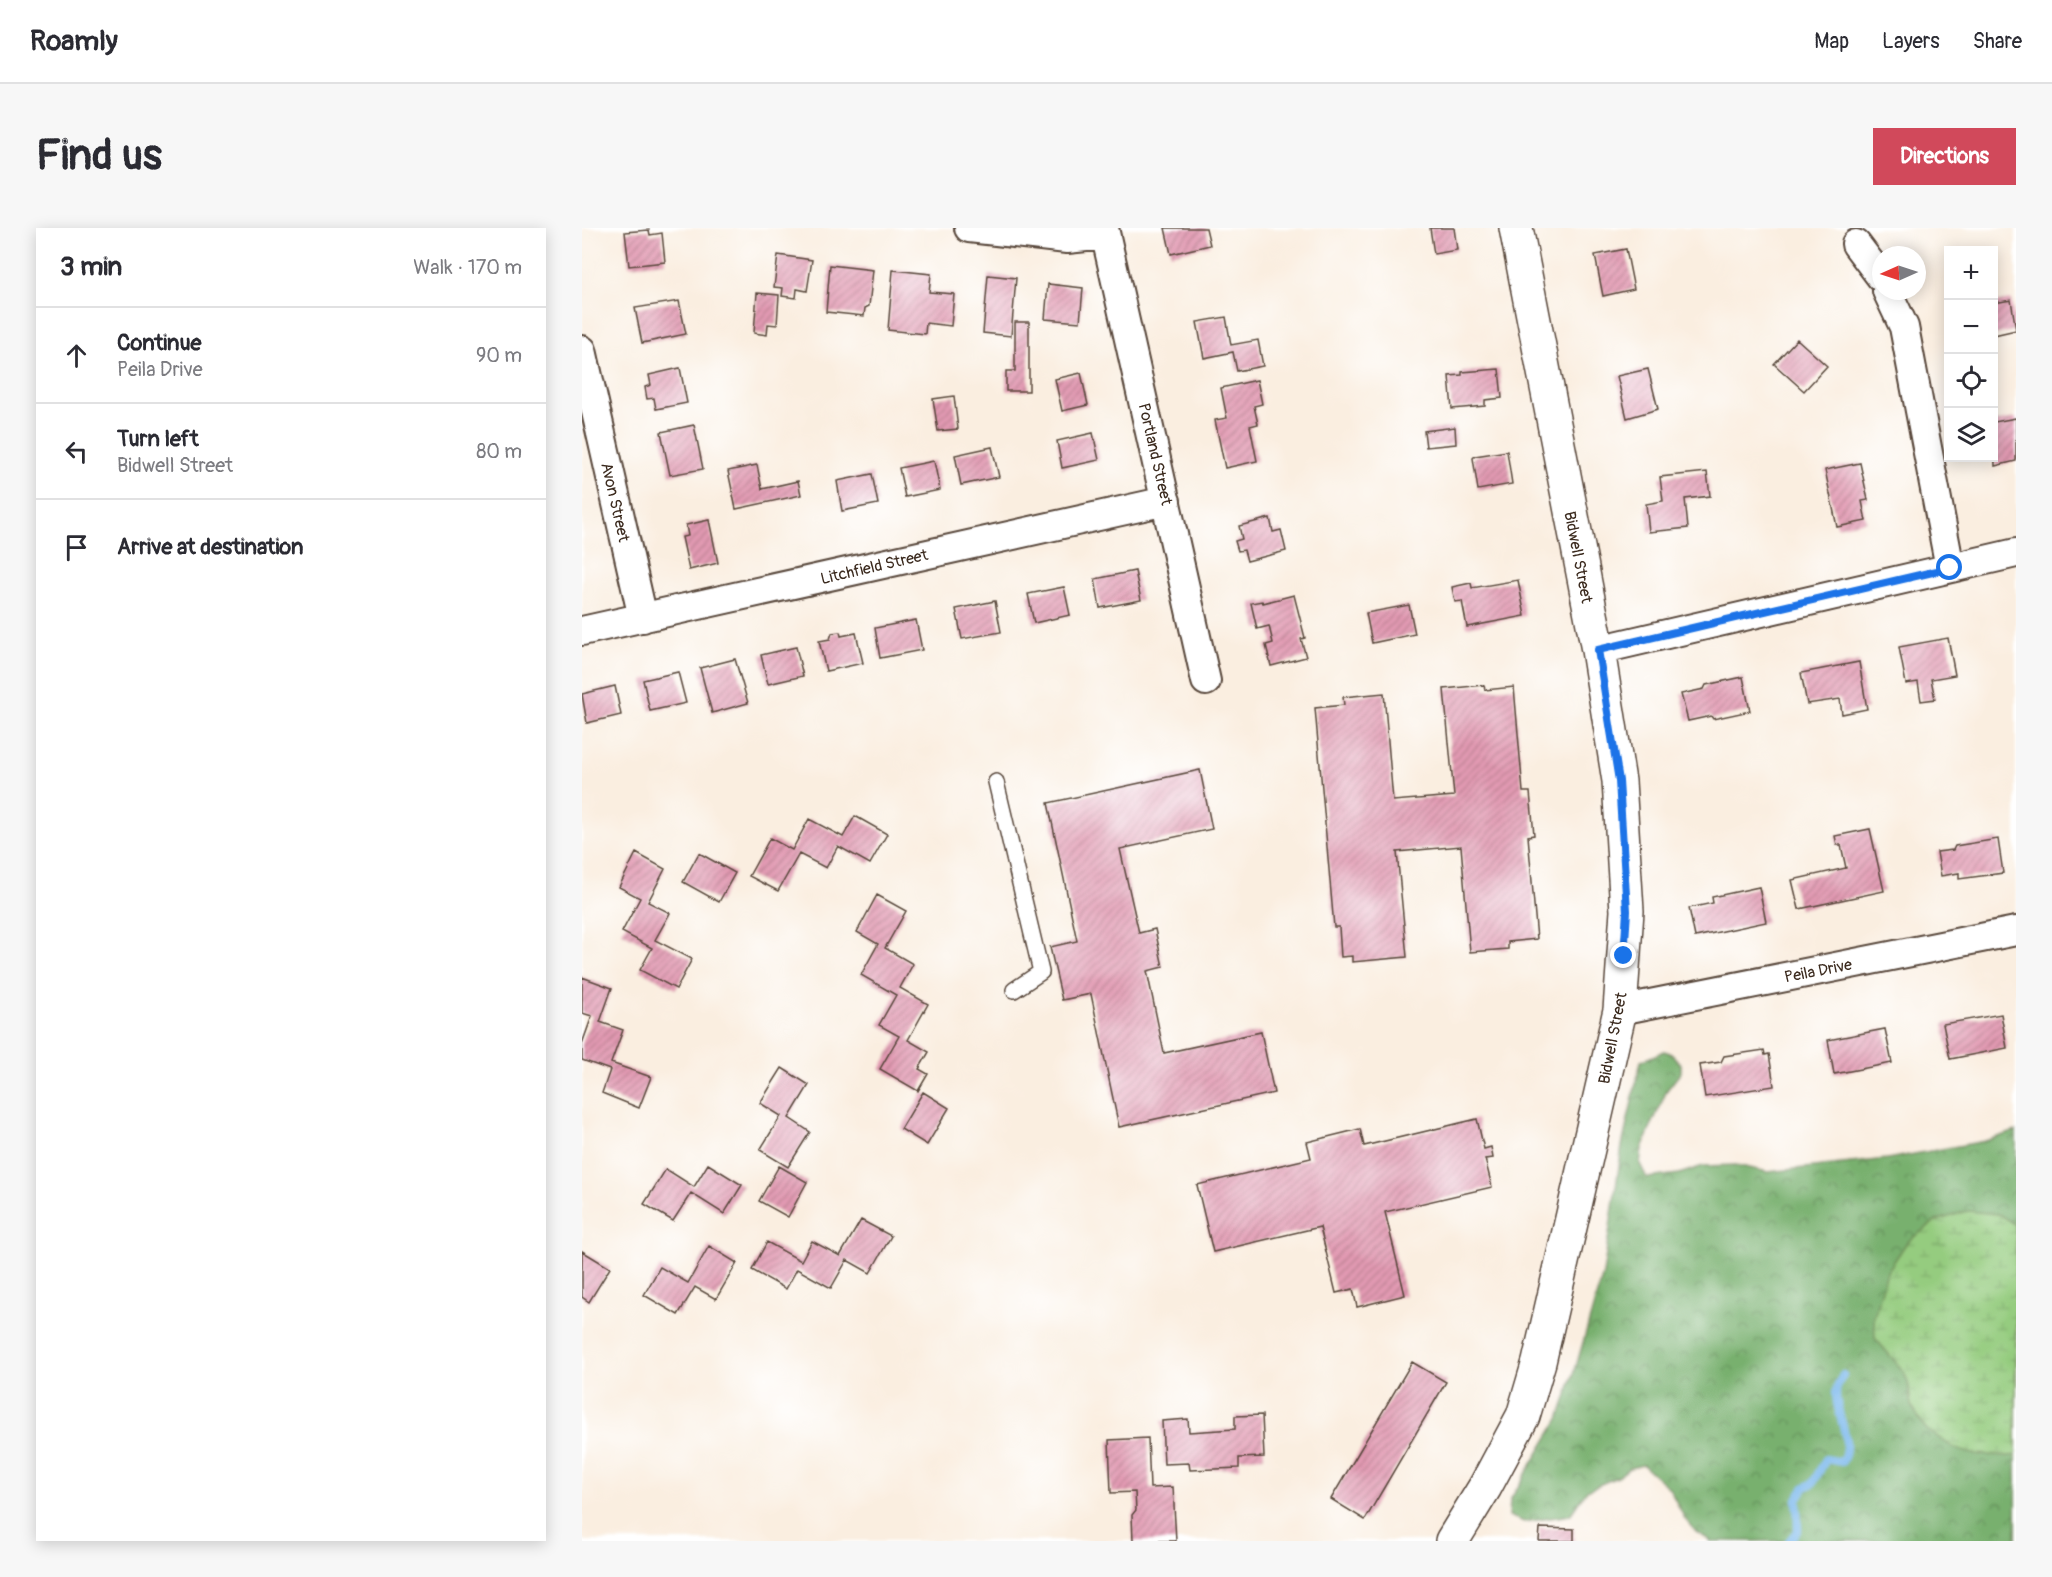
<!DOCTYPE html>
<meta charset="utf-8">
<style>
body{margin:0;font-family:Pangolin,sans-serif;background:#f7f7f7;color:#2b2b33}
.controls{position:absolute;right:18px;top:18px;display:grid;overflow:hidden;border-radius:0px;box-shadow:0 3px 15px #0003}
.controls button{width:54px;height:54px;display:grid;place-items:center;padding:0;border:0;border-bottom:2px solid #e1e1e2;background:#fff;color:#2b2b33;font:30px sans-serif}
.compass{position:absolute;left:1290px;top:18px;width:54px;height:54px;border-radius:50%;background:#fff;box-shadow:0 3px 15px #0003;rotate:267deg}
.stop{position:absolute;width:18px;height:18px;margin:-14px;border:4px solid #1a73e8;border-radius:50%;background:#fff}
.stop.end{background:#1a73e8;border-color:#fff;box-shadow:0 2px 6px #0008}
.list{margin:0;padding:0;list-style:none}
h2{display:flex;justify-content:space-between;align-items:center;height:78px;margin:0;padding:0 24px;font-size:26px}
h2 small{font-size:20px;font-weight:400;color:#7c7c81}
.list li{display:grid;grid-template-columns:39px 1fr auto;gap:18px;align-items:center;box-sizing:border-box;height:96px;padding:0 24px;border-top:2px solid #e1e1e2}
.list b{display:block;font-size:22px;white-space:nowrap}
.list p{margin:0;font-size:20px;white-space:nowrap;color:#7c7c81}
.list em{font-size:20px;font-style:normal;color:#7c7c81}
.icon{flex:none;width:33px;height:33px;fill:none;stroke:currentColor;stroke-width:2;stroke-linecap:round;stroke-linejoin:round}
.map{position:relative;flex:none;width:1434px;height:1313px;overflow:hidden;border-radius:0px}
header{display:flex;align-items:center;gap:36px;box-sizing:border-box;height:84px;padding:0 30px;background:#fff;border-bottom:2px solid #e1e1e2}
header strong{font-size:28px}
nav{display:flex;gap:33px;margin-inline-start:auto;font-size:21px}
.intro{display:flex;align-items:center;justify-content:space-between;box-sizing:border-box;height:144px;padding:0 36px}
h1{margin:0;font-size:42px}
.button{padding:15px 27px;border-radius:0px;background:#d1495b;color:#fff;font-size:21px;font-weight:700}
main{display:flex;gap:36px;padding:0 36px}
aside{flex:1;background:#fff;border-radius:0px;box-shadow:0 3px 15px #0003}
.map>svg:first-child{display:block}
.forest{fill:url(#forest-crowns);stroke:#5a6d46;stroke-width:1.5}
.wetland{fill:url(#wetland-marsh);stroke:#687b4e;stroke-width:1.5}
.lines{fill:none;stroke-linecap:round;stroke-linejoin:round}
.stream{stroke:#79b7ec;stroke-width:8}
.building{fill:url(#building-hatch)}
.service-casing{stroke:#58473b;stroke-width:18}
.minor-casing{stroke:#58473b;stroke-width:32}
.tertiary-casing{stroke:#58473b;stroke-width:36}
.service{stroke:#fff;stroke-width:15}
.minor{stroke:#fff;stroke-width:28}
.tertiary{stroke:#fff;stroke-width:33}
.route{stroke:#1a73e8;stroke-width:8}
.labels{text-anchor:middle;stroke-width:4.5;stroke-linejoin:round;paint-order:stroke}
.street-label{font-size:16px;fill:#3b2a1e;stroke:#fff}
</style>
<header>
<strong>Roamly</strong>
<nav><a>Map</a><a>Layers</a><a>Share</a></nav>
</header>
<div class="intro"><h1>Find us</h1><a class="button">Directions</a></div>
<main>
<aside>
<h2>3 min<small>Walk · 170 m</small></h2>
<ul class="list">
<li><svg class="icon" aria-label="ahead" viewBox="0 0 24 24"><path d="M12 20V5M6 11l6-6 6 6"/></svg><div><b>Continue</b><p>Peila Drive</p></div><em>90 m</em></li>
<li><svg class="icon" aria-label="left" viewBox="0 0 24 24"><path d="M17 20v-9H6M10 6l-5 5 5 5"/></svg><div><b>Turn left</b><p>Bidwell Street</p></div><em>80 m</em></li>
<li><svg class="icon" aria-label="arrive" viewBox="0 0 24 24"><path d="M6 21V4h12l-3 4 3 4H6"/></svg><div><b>Arrive at destination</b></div></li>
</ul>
</aside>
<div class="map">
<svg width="1434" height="1313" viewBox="0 0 1434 1313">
<defs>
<pattern id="forest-crowns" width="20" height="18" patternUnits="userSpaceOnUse" patternTransform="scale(1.5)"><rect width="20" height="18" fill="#78b06e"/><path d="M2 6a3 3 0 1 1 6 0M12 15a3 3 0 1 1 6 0" fill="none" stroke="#648f5a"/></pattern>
<pattern id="wetland-marsh" width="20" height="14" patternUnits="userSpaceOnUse" patternTransform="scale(1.5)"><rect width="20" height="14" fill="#95cc7f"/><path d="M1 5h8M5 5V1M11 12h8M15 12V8" fill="none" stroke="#81af6d"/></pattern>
<pattern id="building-hatch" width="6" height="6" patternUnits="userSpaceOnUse" patternTransform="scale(1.5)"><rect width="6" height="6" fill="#e29ab2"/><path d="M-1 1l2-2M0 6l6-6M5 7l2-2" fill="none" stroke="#b87e90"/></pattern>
</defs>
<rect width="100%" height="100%" fill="#fff"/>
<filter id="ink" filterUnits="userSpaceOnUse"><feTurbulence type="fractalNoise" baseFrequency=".0167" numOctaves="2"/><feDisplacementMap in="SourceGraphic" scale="12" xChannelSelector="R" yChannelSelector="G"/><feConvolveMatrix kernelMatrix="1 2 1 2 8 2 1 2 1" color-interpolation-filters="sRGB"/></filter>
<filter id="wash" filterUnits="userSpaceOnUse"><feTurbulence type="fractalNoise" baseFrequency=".008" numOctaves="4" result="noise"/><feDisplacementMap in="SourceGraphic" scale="24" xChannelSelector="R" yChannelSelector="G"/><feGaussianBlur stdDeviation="1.35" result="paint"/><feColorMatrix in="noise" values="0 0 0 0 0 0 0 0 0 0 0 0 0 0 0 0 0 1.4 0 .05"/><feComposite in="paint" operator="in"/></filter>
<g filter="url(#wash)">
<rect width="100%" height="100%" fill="#faeee0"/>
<path class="forest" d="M 1082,823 L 1088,825 L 1099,836 L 1099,844 L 1085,862 L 1060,920 L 1058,936 L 1065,950 L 1097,946 L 1121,938 L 1154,937 L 1186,944 L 1305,931 L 1403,913 L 1434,903 L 1434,1313 L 1129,1313 L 1114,1304 L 1103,1291 L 1087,1260 L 1061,1237 L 1048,1240 L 1035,1249 L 1005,1262 L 988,1287 L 942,1294 L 927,1288 L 928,1272 L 977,1191 L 993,1142 L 1021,1046 L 1040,918 L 1059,833 Z"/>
<path class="wetland" d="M 1385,983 L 1416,986 L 1434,997 L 1434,1227 L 1427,1228 L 1390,1226 L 1372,1220 L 1344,1201 L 1329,1178 L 1326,1155 L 1322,1144 L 1293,1110 L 1292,1089 L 1305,1044 L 1325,1014 L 1354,993 Z"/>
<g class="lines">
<path class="stream" d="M 1207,1313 L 1216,1302 L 1215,1271 L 1222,1260 L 1231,1255 L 1244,1231 L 1260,1234 C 1272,1211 1254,1189 1254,1165 C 1254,1159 1258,1152 1261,1147"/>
</g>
<g id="blocks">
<path class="building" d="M 583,0 L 624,0 L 628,17 L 589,26 Z
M 848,0 L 872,0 L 875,22 L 852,26 Z
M 67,2 L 68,7 L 80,5 L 83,34 L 47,38 L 43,4 Z
M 1044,21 L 1052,61 L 1021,68 L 1013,27 Z
M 196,27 L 230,32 L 225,63 L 215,61 L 214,70 L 200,68 L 201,60 L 192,59 Z
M 248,37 L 291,42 L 287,78 L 283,80 L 282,88 L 244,84 Z
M 311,42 L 349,46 L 347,64 L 372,66 L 369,98 L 344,95 L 343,106 L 306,102 Z
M 406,47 L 434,50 L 429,108 L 401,105 Z
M 466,56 L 501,60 L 498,94 L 463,91 Z
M 175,65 L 197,67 L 195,97 L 186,96 L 185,107 L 172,105 Z
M 1429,72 L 1434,102 L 1412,107 L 1412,75 Z
M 97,73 L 104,106 L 60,115 L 53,80 Z
M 644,89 L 649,117 L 676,112 L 681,138 L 655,143 L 651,124 L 622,130 L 615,94 Z
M 433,94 L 447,94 L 447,163 L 424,163 L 424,143 L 433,143 Z
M 1215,111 L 1245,138 L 1222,163 L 1192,136 Z
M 98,140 L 105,175 L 74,181 L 72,170 L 65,171 L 63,159 L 69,157 L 67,147 Z
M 917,141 L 920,170 L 903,172 L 903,178 L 870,181 L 867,148 L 880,147 L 880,144 Z
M 1066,141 L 1076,181 L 1045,190 L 1035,148 Z
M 499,145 L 506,177 L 480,183 L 473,151 Z
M 675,152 L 680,176 L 672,178 L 676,196 L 668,198 L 675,233 L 643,240 L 633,192 L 645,190 L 639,160 Z
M 372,168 L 376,201 L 356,203 L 351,171 Z
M 1434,190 L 1434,233 L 1413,238 L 1412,194 Z
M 112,197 L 121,241 L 88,247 L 79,204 Z
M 873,199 L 874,216 L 844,219 L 842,203 Z
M 511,205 L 517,232 L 480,240 L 475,213 Z
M 410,219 L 417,249 L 379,257 L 373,227 Z
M 925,223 L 930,256 L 896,262 L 891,230 L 893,228 Z
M 352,233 L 358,262 L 323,269 L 317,240 Z
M 1278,235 L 1286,272 L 1280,273 L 1284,293 L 1255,299 L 1243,242 Z
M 175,237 L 180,261 L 216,253 L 219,267 L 154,281 L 146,243 Z
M 1125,244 L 1128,268 L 1103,271 L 1106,300 L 1067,304 L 1064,276 L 1081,273 L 1078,249 Z
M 290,246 L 296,276 L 260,283 L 255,253 Z
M 688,290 L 691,304 L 699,302 L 704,323 L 665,333 L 662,322 L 656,323 L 653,313 L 660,311 L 657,298 Z
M 127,292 L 136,335 L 107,342 L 100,309 L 106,308 L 104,297 Z
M 553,343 L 559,372 L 518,380 L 513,351 Z
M 936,352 L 943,388 L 885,399 L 880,373 L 873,374 L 870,359 L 889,355 L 890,360 Z
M 482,359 L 488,387 L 452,395 L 446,366 Z
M 712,367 L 723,410 L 719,411 L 724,429 L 689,438 L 684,417 L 691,415 L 687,398 L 675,401 L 669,375 L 680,373 L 681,375 Z
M 413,373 L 419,404 L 380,411 L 374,381 Z
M 827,377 L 833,406 L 790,415 L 784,385 Z
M 334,392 L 340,422 L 298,430 L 293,400 Z
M 258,404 L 259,408 L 274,405 L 281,435 L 244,443 L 237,413 L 248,411 L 250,405 Z
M 1366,410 L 1373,447 L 1349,451 L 1353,471 L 1339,473 L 1336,454 L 1324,456 L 1317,419 Z
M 214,419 L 221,448 L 186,456 L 179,427 Z
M 153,431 L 166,475 L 130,485 L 118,440 Z
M 1277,434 L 1285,481 L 1260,486 L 1258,471 L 1225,476 L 1219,445 Z
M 96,444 L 104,475 L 68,483 L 61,452 Z
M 1161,449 L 1168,483 L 1131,491 L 1129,488 L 1106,493 L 1099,466 L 1122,461 L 1124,457 Z
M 902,457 L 903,462 L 932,459 L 941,564 L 948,564 L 952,607 L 946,608 L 955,711 L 926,714 L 926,721 L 888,724 L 879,618 L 815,624 L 825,729 L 770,734 L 770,728 L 759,729 L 757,699 L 752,699 L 733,480 L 762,477 L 761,469 L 802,465 L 811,573 L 872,568 L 862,461 Z
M 33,458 L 39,487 L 5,495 L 0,466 Z
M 618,542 L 630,601 L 538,621 L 557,705 L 573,701 L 581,739 L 565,743 L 582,825 L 679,804 L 692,865 L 537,899 L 509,766 L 480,772 L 468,719 L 495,713 L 466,575 Z
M 273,588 L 305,606 L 288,636 L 256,618 L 244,640 L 217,626 L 196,663 L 167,648 L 188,610 L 210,622 L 227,591 L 261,609 Z
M 1288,601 L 1302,663 L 1217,681 L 1210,652 L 1264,640 L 1259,617 L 1255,617 L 1253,608 Z
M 1416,611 L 1421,645 L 1377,651 L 1377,645 L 1359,648 L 1355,624 L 1371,622 L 1373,618 Z
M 54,625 L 83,641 L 66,674 L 88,685 L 73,712 L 110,731 L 94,761 L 58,742 L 70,720 L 40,704 L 58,670 L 37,659 Z
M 117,625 L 153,645 L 137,674 L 101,654 Z
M 1177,659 L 1184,694 L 1113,709 L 1107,680 L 1131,675 L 1130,669 Z
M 295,667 L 324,683 L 303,720 L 331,736 L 318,760 L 346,776 L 326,812 L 347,824 L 337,841 L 346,846 L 336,863 L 298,841 L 317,808 L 297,797 L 314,767 L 279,747 L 296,716 L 275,704 Z
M 0,749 L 30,760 L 18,794 L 41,802 L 29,835 L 69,849 L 57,880 L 20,865 L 28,842 L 0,832 L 0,816 L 10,788 L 0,785 Z
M 1419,786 L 1425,820 L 1368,831 L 1361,796 Z
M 1303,801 L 1310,835 L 1252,846 L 1246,812 Z
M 1182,822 L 1183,827 L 1187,826 L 1192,858 L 1123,869 L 1118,837 L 1139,834 L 1142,828 Z
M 200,840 L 227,857 L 207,890 L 228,904 L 206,939 L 178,922 L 199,888 L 178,875 Z
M 341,864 L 367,880 L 345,917 L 319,901 Z
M 895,891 L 902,921 L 909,919 L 911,930 L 903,931 L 910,959 L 803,984 L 823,1067 L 775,1079 L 771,1061 L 754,1065 L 738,999 L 631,1024 L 615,957 L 729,930 L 725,914 L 778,901 L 782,918 Z
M 126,936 L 160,957 L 142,986 L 109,965 L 91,993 L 62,976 L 84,941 L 112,959 Z
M 197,938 L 225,954 L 206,989 L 177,973 Z
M 279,992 L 309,1008 L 288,1045 L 265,1032 L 249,1060 L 215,1041 L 204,1061 L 170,1042 L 185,1014 L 219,1033 L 230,1013 L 258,1028 Z
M 127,1018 L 155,1035 L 134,1071 L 113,1059 L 96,1087 L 62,1067 L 78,1039 L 106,1055 Z
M 0,1023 L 28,1040 L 7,1074 L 0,1069 Z
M 830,1134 L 864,1154 L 783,1292 L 749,1271 Z
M 680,1187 L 682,1229 L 657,1230 L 657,1240 L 608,1242 L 607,1235 L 582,1236 L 580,1193 L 606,1191 L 607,1204 L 653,1201 L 653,1188 Z
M 566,1210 L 568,1260 L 591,1259 L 594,1313 L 551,1313 L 550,1287 L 554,1282 L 553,1264 L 529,1265 L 527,1212 Z
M 958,1300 L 992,1301 L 992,1313 L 957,1313 Z"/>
</g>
</g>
<g filter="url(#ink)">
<use href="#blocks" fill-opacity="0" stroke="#58473b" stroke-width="1.5"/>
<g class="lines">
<g class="service-casing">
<path id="service" d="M 414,554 L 459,744 L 432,762"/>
</g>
<g class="minor-casing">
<path id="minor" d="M 387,0 L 485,11 L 523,7
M 522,0 L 624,453
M 1274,16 L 1299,49
M 1305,63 L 1322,99 L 1368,340
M 0,122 L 61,390
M 0,403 L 584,273
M 1016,422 L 1434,325
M 1038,782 L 1434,703"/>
</g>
<g class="tertiary-casing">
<path id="tertiary" d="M 870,1313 L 903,1259 L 941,1188 L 957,1134 L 1038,782 L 1045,683 L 1037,553 L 1016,422 L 934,0"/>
</g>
<use href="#service" class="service"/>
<use href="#minor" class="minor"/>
<use href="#tertiary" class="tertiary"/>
</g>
</g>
<g class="lines" filter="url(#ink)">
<path class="route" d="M 1042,728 L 1045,683 L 1037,553 L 1016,422 L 1368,340"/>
</g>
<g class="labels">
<g class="street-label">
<text transform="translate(574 226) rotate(77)" y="6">Portland Street</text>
<text transform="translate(34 274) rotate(77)" y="6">Avon Street</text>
<text transform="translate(997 329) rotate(79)" y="6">Bidwell Street</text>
<text transform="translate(292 338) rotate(-13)" y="6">Litchfield Street</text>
<text transform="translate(1236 742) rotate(-11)" y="6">Peila Drive</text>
<text transform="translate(1030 810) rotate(-79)" y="6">Bidwell Street</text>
</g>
</g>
</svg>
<div class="controls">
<button>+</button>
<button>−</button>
<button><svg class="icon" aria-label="locate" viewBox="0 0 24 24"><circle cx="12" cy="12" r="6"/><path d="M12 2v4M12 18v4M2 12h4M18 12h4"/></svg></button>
<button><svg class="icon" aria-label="layers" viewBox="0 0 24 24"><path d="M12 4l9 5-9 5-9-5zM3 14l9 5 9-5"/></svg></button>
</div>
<svg class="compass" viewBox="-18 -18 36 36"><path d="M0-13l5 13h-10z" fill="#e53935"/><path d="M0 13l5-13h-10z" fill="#7c7c81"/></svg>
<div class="stop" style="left:1368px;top:340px"></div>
<div class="stop end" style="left:1042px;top:728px"></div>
</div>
</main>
